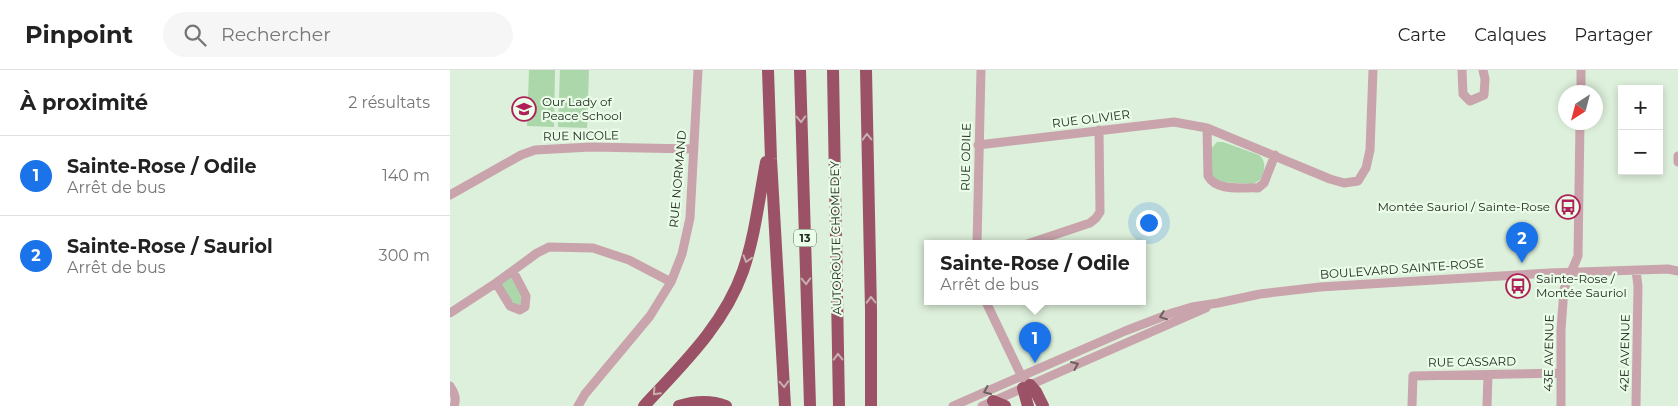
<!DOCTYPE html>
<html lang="fr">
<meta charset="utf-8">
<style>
body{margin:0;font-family:Montserrat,sans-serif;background:#f6f6f6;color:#222}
.controls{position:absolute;right:15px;top:15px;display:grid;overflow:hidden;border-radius:0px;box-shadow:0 2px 8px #0003}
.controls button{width:45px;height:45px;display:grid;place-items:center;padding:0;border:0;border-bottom:1px solid #e0e0e0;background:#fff;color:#222;font:25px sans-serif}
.compass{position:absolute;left:1108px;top:15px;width:45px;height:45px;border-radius:50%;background:#fff;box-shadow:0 2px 8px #0003;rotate:216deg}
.you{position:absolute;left:698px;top:152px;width:18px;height:18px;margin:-12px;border:4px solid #fff;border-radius:50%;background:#1a73e8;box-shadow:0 0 0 8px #1a73e833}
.badge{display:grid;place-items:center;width:32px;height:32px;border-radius:50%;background:#1a73e8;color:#fff;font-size:16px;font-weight:700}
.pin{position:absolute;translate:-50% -41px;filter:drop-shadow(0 1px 2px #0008)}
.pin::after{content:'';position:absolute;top:26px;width:18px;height:15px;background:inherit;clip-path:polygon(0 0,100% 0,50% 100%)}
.popup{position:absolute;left:474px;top:170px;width:222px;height:65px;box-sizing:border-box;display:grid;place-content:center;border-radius:0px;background:#fff;filter:drop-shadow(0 1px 4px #0005);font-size:16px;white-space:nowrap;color:#767676}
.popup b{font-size:19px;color:#222}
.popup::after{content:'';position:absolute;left:50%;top:100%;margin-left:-10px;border:10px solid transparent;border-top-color:#fff}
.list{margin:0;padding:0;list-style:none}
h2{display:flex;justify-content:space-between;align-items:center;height:65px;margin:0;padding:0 20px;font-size:21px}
h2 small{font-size:16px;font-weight:400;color:#767676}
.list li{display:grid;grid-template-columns:32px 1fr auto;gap:15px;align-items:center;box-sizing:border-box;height:80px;padding:0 20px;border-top:1px solid #e0e0e0}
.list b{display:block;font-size:19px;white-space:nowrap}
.list p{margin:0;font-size:16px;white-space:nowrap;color:#767676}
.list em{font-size:16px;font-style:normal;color:#767676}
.icon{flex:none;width:28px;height:28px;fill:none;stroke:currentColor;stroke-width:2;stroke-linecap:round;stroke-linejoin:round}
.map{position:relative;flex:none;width:1228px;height:336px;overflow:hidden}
header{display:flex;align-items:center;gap:30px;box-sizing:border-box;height:70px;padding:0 25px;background:#fff;border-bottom:1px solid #e0e0e0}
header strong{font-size:24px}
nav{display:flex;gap:28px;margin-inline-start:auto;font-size:18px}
.search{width:350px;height:45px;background:#f6f6f6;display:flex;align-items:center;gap:12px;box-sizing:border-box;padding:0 18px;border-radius:28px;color:#767676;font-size:19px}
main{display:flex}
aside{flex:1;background:#fff}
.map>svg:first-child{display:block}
.green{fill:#acd7aa}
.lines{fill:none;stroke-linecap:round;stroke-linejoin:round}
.minor{stroke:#c9a4ac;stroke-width:9}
.highway{stroke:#9b5266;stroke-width:12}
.oneway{stroke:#c6b0ae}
.oneway2{stroke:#6e6160}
.labels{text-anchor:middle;stroke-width:4.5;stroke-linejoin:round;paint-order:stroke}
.shield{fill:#eafde8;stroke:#5f695d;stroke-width:1}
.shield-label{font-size:11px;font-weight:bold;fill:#232a22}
.poi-label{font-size:12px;fill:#232a22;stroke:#eafde8;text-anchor:start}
.street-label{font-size:12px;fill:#232a22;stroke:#eafde8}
</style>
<header>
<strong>Pinpoint</strong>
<div class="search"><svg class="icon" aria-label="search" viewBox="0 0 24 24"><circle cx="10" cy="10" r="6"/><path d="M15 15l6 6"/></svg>Rechercher</div>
<nav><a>Carte</a><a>Calques</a><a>Partager</a></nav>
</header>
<main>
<aside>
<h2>À proximité<small>2 résultats</small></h2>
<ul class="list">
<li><span class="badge">1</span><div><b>Sainte-Rose / Odile</b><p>Arrêt de bus</p></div><em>140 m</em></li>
<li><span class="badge">2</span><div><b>Sainte-Rose / Sauriol</b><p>Arrêt de bus</p></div><em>300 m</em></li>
</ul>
</aside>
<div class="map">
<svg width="1228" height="336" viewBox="0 0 1228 336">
<rect width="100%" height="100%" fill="#ddf0db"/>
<path class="green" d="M 79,0 L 105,0 L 104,57 L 77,56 Z
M 110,0 L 139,0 L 137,58 L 108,57 Z
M 767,72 L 773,72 L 809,85 C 817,91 815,102 810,110 L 803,114 L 769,112 L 762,105 L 761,79 Z
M 63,201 L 76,226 L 70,240 L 46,213 Z"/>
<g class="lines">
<path class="minor" d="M 1012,0 L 1013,24 L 1020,31 L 1034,25 L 1035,9 L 1033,0
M 1131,22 L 1131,0
M 757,58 L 758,106 C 767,122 792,117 808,118 L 814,113 L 825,85
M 528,75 L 724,52 L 757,58 L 880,109 L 894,113 L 908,111 L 916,98 L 920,80 L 923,0
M 1228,86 L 1228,92
M 0,125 L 71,85 L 85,80 L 141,77 L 244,79
M 527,174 L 531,0
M 577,174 L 640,153 L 646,148 L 650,142 L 649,60
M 1186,201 L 1188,216 L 1186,336
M 46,213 L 60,236 L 70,240 L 75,237 L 76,226 L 63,201
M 536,232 L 571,305 L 575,309
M 0,243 L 46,213 L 87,183 L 99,177 L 143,178 L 179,190 L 221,212
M 0,316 C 4,322 7,328 4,336
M 128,336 L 135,324 L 200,246 L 221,212 L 232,184 L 240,148 L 248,0
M 503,336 L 675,261 L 722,243 L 742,237 L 768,233 L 810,224 L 870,217 L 1000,209 L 1100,203 L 1218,199 L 1228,201
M 532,336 L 756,238
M 962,336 L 963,306 L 1111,303
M 1037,336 L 1038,305
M 1111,336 L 1111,260 L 1114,219 L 1128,186 L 1130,52"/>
<path class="highway" d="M 318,0 L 321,89 L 335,336
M 350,0 L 360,336
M 383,0 L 389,336
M 416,0 L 421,241 L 421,336
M 580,315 L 586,322 L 593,336
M 573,318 L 578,336
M 543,331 L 555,336
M 194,336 C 232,295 274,255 293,201 C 305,166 309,129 316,92
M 229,336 C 245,331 260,330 276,336"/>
</g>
<defs><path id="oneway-chevron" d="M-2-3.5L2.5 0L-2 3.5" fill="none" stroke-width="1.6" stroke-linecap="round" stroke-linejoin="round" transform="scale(1.25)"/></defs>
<g class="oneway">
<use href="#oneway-chevron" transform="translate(351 49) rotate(88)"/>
<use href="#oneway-chevron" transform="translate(417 67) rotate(-91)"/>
<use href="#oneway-chevron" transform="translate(297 189) rotate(107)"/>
<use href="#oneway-chevron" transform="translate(356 211) rotate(88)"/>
<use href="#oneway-chevron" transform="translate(421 230) rotate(-91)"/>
<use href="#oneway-chevron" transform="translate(388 287) rotate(-91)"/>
<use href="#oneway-chevron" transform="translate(334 314) rotate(87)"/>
<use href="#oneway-chevron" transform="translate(206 322) rotate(133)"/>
</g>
<g class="oneway2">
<use href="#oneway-chevron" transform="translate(713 246) rotate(159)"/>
<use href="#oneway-chevron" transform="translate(625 295) rotate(-23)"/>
<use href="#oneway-chevron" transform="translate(537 321) rotate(156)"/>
</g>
<defs>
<g id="school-ring" transform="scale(1.25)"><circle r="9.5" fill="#eafde8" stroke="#af2058" stroke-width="1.5"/><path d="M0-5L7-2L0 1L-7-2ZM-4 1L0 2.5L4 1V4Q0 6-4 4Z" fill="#af2058"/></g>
<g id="bus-ring" transform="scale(1.25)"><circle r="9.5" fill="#eafde8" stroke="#af2058" stroke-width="1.5"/><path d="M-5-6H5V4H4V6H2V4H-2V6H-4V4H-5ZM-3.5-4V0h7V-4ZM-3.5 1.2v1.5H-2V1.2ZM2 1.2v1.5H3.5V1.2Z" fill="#af2058"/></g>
</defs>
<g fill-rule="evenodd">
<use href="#school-ring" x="74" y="39"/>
<use href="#bus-ring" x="1118" y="137"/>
<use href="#bus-ring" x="1068" y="216"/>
</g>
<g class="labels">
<rect class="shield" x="344" y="159.5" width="22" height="17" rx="4"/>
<g class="shield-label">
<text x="355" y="172">13</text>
</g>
<g class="poi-label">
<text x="92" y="36">Our Lady of<tspan x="92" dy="14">Peace School</tspan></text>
<text x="1100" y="141" text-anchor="end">Montée Sauriol / Sainte-Rose</text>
<text x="1086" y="213">Sainte-Rose /<tspan x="1086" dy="14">Montée Sauriol</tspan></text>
</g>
<g class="street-label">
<text transform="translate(641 49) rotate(-7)" y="4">RUE OLIVIER</text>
<text transform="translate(131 66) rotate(-1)" y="4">RUE NICOLE</text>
<text transform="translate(516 87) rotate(-89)" y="4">RUE ODILE</text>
<text transform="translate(228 109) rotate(-85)" y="4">RUE NORMAND</text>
<text transform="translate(386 168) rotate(-91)" y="4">AUTOROUTE CHOMEDEY</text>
<text transform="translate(952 199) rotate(-4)" y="4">BOULEVARD SAINTE-ROSE</text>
<text transform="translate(1099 283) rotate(-89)" y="4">43E AVENUE</text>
<text transform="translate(1175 283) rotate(-89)" y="4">42E AVENUE</text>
<text transform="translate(1022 292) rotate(-1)" y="4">RUE CASSARD</text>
</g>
</g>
</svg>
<div class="controls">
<button>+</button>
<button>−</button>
</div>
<svg class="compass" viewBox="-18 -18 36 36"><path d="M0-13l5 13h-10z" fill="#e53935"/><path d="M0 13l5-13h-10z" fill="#767676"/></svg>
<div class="you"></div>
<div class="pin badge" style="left:585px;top:293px">1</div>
<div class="popup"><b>Sainte-Rose / Odile</b>Arrêt de bus</div>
<div class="pin badge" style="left:1072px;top:193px">2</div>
</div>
</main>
